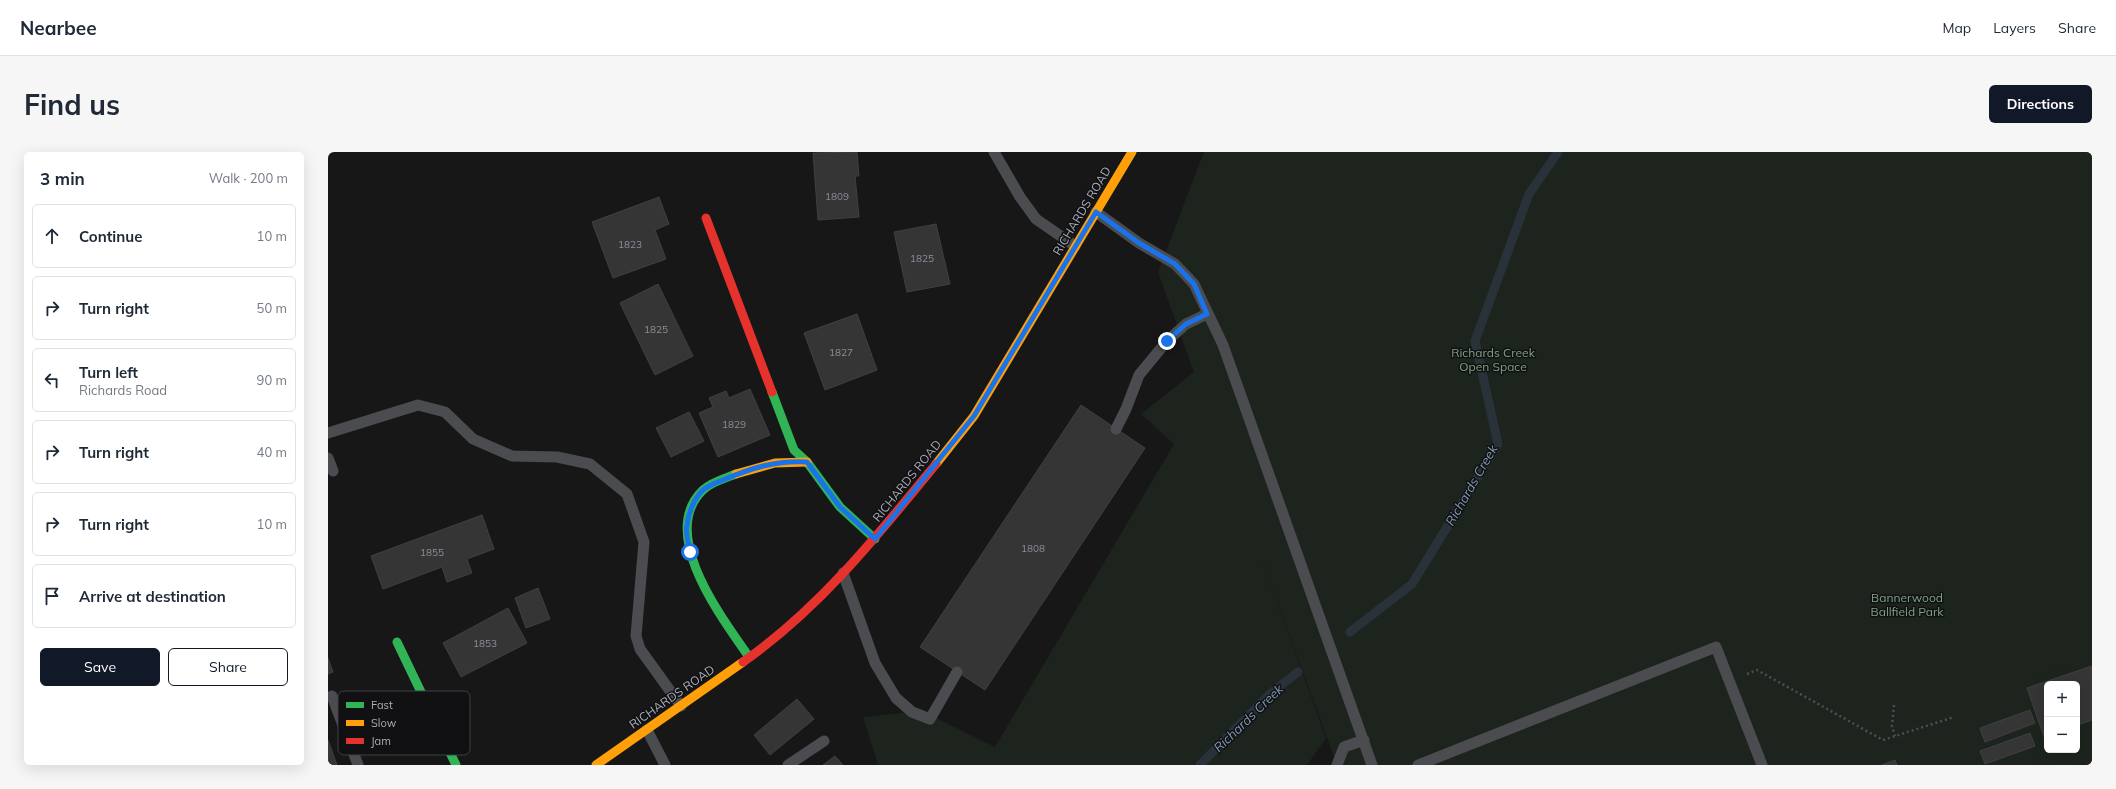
<!DOCTYPE html>
<meta charset="utf-8">
<style>
body{margin:0;font-family:Mulish,sans-serif;background:#f6f6f7;color:#1f2937}
.controls{position:absolute;right:12px;bottom:12px;display:grid;overflow:hidden;border-radius:6px;box-shadow:0 4px 16px #0002}
.controls button{width:36px;height:36px;display:grid;place-items:center;padding:0;border:0;border-bottom:1px solid #e0e1e3;background:#fff;color:#1f2937;font:20px sans-serif}
.stop{position:absolute;width:12px;height:12px;margin:-9px;border:3px solid #1a73e8;border-radius:50%;background:#fff}
.stop.end{background:#1a73e8;border-color:#fff;box-shadow:0 1px 4px #0008}
.list{margin:0;padding:0;list-style:none}
h2{display:flex;justify-content:space-between;align-items:center;height:52px;margin:0;padding:0 16px;font-size:17px}
h2 small{font-size:13px;font-weight:400;color:#747a83}
.list li{display:grid;grid-template-columns:26px 1fr auto;gap:12px;align-items:center;box-sizing:border-box;height:64px;margin:0 8px 8px;padding:0 8px;border:1px solid #e0e1e3;border-radius:6px}
.list b{display:block;font-size:15px;white-space:nowrap}
.list p{margin:0;font-size:13px;white-space:nowrap;color:#747a83}
.list em{font-size:13px;font-style:normal;color:#747a83}
.actions{display:flex;gap:8px;padding:12px 16px}
.actions a{flex:1;padding:9px 0;border:1px solid #111827;border-radius:6px;text-align:center;font-size:14px;color:#111827}
.actions .main{background:#111827;color:#fff}
.icon{flex:none;width:22px;height:22px;fill:none;stroke:currentColor;stroke-width:2;stroke-linecap:round;stroke-linejoin:round}
.map{position:relative;flex:none;width:1764px;height:613px;overflow:hidden;border-radius:6px}
header{display:flex;align-items:center;gap:24px;box-sizing:border-box;height:56px;padding:0 20px;background:#fff;border-bottom:1px solid #e0e1e3}
header strong{font-size:19px}
nav{display:flex;gap:22px;margin-inline-start:auto;font-size:14px}
.intro{display:flex;align-items:center;justify-content:space-between;box-sizing:border-box;height:96px;padding:0 24px}
h1{margin:0;font-size:28px}
.button{padding:10px 18px;border-radius:6px;background:#111827;color:#fff;font-size:14px;font-weight:700}
main{display:flex;gap:24px;padding:0 24px}
aside{flex:1;background:#fff;border-radius:6px;box-shadow:0 4px 16px #0002}
.map>svg:first-child{display:block}
.green{fill:#1d241e;fill-rule:evenodd}
.lines{fill:none;stroke-linecap:round;stroke-linejoin:round}
.stream{stroke:#2a3239;stroke-width:9}
.building{fill:#353536;stroke:#3f4043}
.path{stroke:#4d4e52;stroke-width:2.5;stroke-dasharray:2 3;stroke-linecap:butt}
.lane{stroke:#4b4c50;stroke-width:11}
.fast{stroke:#30b455;stroke-width:9}
.slow{stroke:#ff9f0a;stroke-width:9}
.jam{stroke:#e5322d;stroke-width:9}
.route{stroke:#1a73e8;stroke-width:5}
.labels{text-anchor:middle;stroke-width:3;stroke-linejoin:round;paint-order:stroke}
.number-label{font-size:10px;fill:#8b8f98}
.street-label{font-size:12px;fill:#a8adb8;stroke:#111113}
.park-label{font-size:12px;fill:#7fa381;stroke:#111113}
.water-label{font-size:13px;font-style:italic;fill:#7f9bb3;stroke:#111113}
.key{fill:#111113;stroke:#3e4045;stroke-width:1}
.key-label{font-size:11px;fill:#a8adb8}
</style>
<header>
<strong>Nearbee</strong>
<nav><a>Map</a><a>Layers</a><a>Share</a></nav>
</header>
<div class="intro"><h1>Find us</h1><a class="button">Directions</a></div>
<main>
<aside>
<h2>3 min<small>Walk · 200 m</small></h2>
<ul class="list">
<li><svg class="icon" aria-label="ahead" viewBox="0 0 24 24"><path d="M12 20V5M6 11l6-6 6 6"/></svg><div><b>Continue</b></div><em>10 m</em></li>
<li><svg class="icon" aria-label="right" viewBox="0 0 24 24"><path d="M7 20v-9h11M14 6l5 5-5 5"/></svg><div><b>Turn right</b></div><em>50 m</em></li>
<li><svg class="icon" aria-label="left" viewBox="0 0 24 24"><path d="M17 20v-9H6M10 6l-5 5 5 5"/></svg><div><b>Turn left</b><p>Richards Road</p></div><em>90 m</em></li>
<li><svg class="icon" aria-label="right" viewBox="0 0 24 24"><path d="M7 20v-9h11M14 6l5 5-5 5"/></svg><div><b>Turn right</b></div><em>40 m</em></li>
<li><svg class="icon" aria-label="right" viewBox="0 0 24 24"><path d="M7 20v-9h11M14 6l5 5-5 5"/></svg><div><b>Turn right</b></div><em>10 m</em></li>
<li><svg class="icon" aria-label="arrive" viewBox="0 0 24 24"><path d="M6 21V4h12l-3 4 3 4H6"/></svg><div><b>Arrive at destination</b></div></li>
</ul>
<div class="actions"><a class="main">Save</a><a>Share</a></div>
</aside>
<div class="map">
<svg width="1764" height="613" viewBox="0 0 1764 613">
<rect width="100%" height="100%" fill="#171717"/>
<path class="green" d="M 876,0 L 1764,0 L 1764,613 L 1009,613 L 933,405 L 998,586 L 979,613 L 550,613 L 535,565 L 594,559 L 667,595 L 846,292 L 813,262 L 866,220 L 830,120 ZM 1719,532 L 1749,532 L 1749,598 L 1719,598 Z"/>
<g class="lines">
<path class="stream" d="M 1022,480 L 1084,432 L 1170,292 L 1147,189 L 1201,42 L 1230,0
M 872,613 L 943,541 L 970,520"/>
</g>
<path class="building" d="M 529,0 L 531,24 L 527,24 L 531,65 L 490,68 L 485,1 Z
M 331,45 L 341,72 L 327,78 L 338,107 L 285,126 L 264,70 Z
M 608,72 L 622,132 L 579,140 L 566,80 Z
M 330,132 L 365,204 L 327,223 L 292,151 Z
M 529,162 L 549,218 L 497,238 L 476,181 Z
M 422,237 L 442,283 L 390,305 L 371,261 L 385,255 L 381,246 L 398,239 L 401,246 Z
M 753,253 L 817,296 L 657,538 L 592,495 Z
M 361,260 L 376,289 L 343,305 L 328,276 Z
M 154,363 L 166,397 L 139,407 L 144,421 L 119,430 L 114,415 L 55,437 L 43,404 Z
M 210,436 L 222,467 L 198,476 L 187,446 Z
M 180,456 L 199,491 L 133,525 L 115,491 Z
M 0,506 L 5,520 L 0,522 Z
M 1764,514 L 1764,568 L 1749,573 L 1749,532 L 1719,532 L 1719,584 L 1716,585 L 1699,536 Z
M 469,547 L 486,567 L 442,603 L 426,583 Z
M 1702,558 L 1707,571 L 1657,590 L 1652,576 Z
M 1702,581 L 1707,594 L 1657,612 L 1652,599 Z
M 0,588 L 9,613 L 0,613 Z
M 507,604 L 515,613 L 495,613 Z
M 1567,608 L 1569,613 L 1554,613 Z"/>
<g class="lines">
<path class="path" d="M 1419,522 L 1429,518 L 1555,588 L 1626,565
M 1566,553 L 1564,574 L 1567,584"/>
<path class="lane" d="M 666,0 L 692,45 L 708,67 L 747,94
M 768,60 L 811,91 L 847,112 L 866,132 L 895,193 L 1044,613
M 788,277 L 798,257 L 811,223 L 839,189 L 858,172 L 879,162
M 0,281 L 90,253 L 117,260 L 145,287 L 184,304 L 229,305 L 262,312 L 299,342 L 316,390 L 308,484 L 312,497 L 353,554
M 0,306 L 5,319
M 515,421 L 547,511 L 568,546 L 584,560 L 602,567 L 629,520
M 4,544 L 30,613
M 319,578 L 337,613
M 460,613 L 496,589
M 1009,613 L 1016,595 L 1036,588
M 1090,613 L 1388,495 L 1434,613"/>
<path class="fast" d="M 444,240 L 466,298 L 479,310 L 512,355 L 547,387
M 408,322 C 398,326 383,330 375,338 C 329,382 395,467 421,505
M 69,490 L 128,613"/>
<path class="slow" d="M 608,312 L 646,264 L 804,0
M 408,322 L 447,311 L 479,310
M 268,613 L 415,510"/>
<path class="jam" d="M 378,66 L 444,240
M 415,510 C 491,457 550,383 608,312"/>
</g>
<g class="lines">
<path class="route" d="M 362,400 C 361,392 357,381 359,373 C 360,362 366,347 374,339 C 380,333 388,331 395,328 C 423,316 449,308 479,310 L 512,355 L 547,387 L 646,264 L 768,60 L 811,91 L 847,112 L 866,132 L 879,162 L 858,172 L 839,189"/>
</g>
<g class="labels">
<g class="number-label">
<text x="509" y="48">1809</text>
<text x="302" y="96">1823</text>
<text x="594" y="110">1825</text>
<text x="328" y="181">1825</text>
<text x="513" y="204">1827</text>
<text x="406" y="276">1829</text>
<text x="705" y="400">1808</text>
<text x="104" y="404">1855</text>
<text x="157" y="495">1853</text>
</g>
<g class="street-label">
<text transform="translate(754 59) rotate(-59)" y="4">RICHARDS ROAD</text>
<text transform="translate(579 329) rotate(-51)" y="4">RICHARDS ROAD</text>
<text transform="translate(344 545) rotate(-35)" y="4">RICHARDS ROAD</text>
</g>
<g class="park-label">
<text x="1165" y="205">Richards Creek<tspan x="1165" dy="14">Open Space</tspan></text>
<text x="1579" y="450">Bannerwood<tspan x="1579" dy="14">Ballfield Park</tspan></text>
</g>
<g class="water-label">
<text transform="translate(1143 333) rotate(-60)" y="5">Richards Creek</text>
<text transform="translate(920 566) rotate(-44)" y="5">Richards Creek</text>
</g>
</g>
<rect x="10" y="539" width="132" height="64" rx="6" class="key"/>
<rect x="18" y="550" width="18" height="6" fill="#30b455"/>
<rect x="18" y="568" width="18" height="6" fill="#ff9f0a"/>
<rect x="18" y="586" width="18" height="6" fill="#e5322d"/>
<g class="key-label">
<text x="43" y="557">Fast</text>
<text x="43" y="575">Slow</text>
<text x="43" y="593">Jam</text>
</g>
</svg>
<div class="controls">
<button>+</button>
<button>−</button>
</div>
<div class="stop" style="left:362px;top:400px"></div>
<div class="stop end" style="left:839px;top:189px"></div>
</div>
</main>
